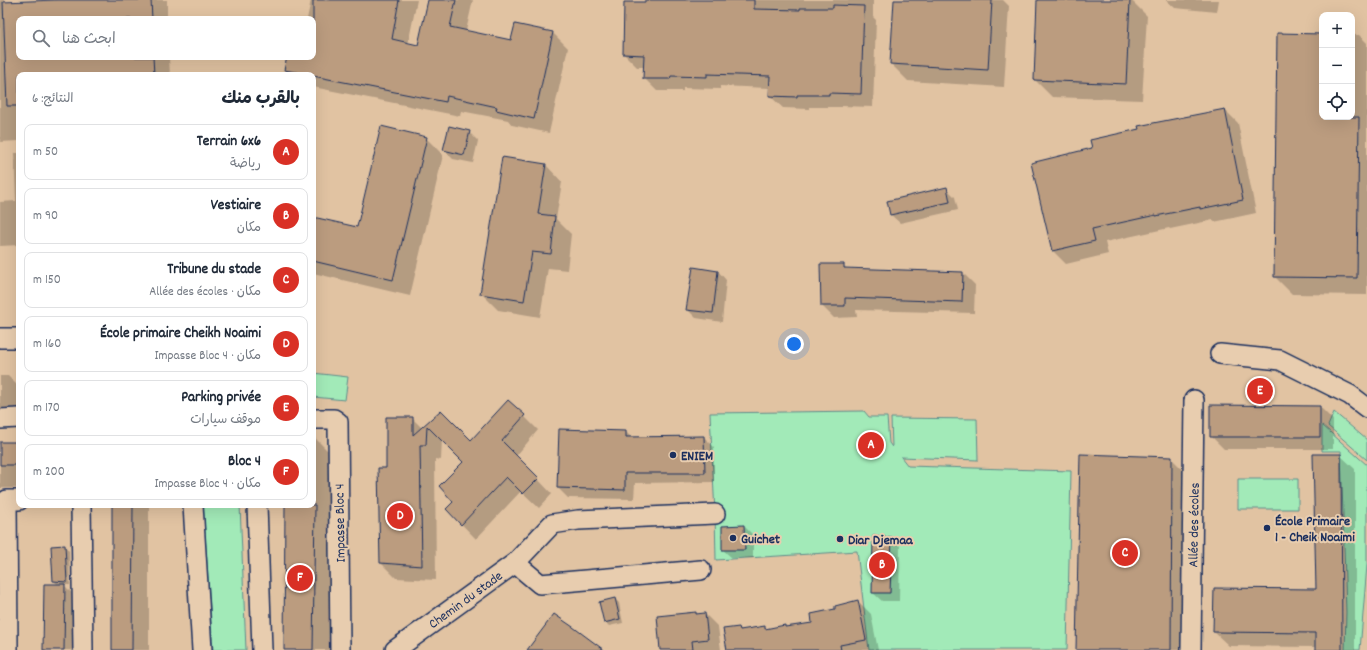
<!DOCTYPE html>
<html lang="ar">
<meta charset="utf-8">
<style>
body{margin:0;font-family:Dekko,"Playpen Sans Arabic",sans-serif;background:#f6f6f7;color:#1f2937;direction:rtl}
.controls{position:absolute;right:12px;top:12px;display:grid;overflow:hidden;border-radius:8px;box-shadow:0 4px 16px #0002}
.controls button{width:36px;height:36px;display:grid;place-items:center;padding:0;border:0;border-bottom:1px solid #e0e1e3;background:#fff;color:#1f2937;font:20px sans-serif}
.you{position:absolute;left:794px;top:344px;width:14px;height:14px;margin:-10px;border:3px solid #fff;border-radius:50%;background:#1a73e8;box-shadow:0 0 0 6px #1a73e833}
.badge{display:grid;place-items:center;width:26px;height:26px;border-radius:50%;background:#d93025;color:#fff;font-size:13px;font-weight:700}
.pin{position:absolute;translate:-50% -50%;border:2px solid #fff;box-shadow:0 1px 4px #0006}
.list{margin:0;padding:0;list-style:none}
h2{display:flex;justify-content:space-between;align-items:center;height:52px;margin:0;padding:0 16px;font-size:17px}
h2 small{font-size:13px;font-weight:400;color:#747a83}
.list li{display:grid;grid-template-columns:26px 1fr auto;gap:12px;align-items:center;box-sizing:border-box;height:56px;margin:0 8px 8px;padding:0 8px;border:1px solid #e0e1e3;border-radius:8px}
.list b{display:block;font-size:15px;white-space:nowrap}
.list p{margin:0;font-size:13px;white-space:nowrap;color:#747a83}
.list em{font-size:13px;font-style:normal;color:#747a83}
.icon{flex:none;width:22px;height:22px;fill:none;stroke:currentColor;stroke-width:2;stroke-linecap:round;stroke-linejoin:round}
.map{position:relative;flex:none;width:1367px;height:650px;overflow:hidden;direction:ltr}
.search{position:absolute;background:#fff;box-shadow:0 4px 16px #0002;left:16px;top:16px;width:300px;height:44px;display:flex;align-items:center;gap:10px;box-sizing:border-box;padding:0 14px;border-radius:8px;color:#747a83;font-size:15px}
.panel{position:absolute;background:#fff;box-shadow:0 4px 16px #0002;left:16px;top:72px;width:300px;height:436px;border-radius:8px;direction:rtl}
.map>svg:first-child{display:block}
.green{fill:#a2eab8;stroke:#5e8c8b}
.shadow{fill:#0003}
.building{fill:#bb9c7f;stroke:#1b2f5e}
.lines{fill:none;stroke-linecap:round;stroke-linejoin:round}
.minor-casing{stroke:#1b2f5e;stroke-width:22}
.minor{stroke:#e8cdaf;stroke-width:19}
.poi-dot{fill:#1b2f5e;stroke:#e8cdaf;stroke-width:1.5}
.labels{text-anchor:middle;stroke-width:4;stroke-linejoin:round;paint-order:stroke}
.poi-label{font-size:14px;font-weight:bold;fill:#1b2f5e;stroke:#e8cdaf;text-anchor:start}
.street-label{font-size:14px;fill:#1b2f5e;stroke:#e8cdaf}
</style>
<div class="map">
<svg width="1367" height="650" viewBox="0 0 1367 650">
<rect width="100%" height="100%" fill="#e1c3a2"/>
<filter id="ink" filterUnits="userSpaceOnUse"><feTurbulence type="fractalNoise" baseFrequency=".025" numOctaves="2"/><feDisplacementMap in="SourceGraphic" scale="8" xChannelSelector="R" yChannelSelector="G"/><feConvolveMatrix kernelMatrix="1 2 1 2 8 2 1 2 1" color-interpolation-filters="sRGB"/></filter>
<g filter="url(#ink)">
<path class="green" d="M 313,373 L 348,377 L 345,400 L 313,397 Z
M 864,411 L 869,417 L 887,417 L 889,443 L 892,447 L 891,418 L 977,419 L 978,460 L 901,457 L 908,466 L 1071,471 L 1067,650 L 869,650 L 857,551 L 716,560 L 715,514 L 710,413 Z
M 1334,412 L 1367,440 L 1367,460 L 1328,426 Z
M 1322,425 L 1367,465 L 1367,565 L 1360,650 L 1345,650 L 1346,612 L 1341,451 L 1322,451 Z
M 1238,479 L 1298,479 L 1298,509 L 1238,509 Z
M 203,505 L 240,505 L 246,650 L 213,650 Z"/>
<path class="shadow" d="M 0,0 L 5,0 L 8,3 L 80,0 L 167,0 L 167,19 L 19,19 L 19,57 L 169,57 L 170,75 L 19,75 L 19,141 L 0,142 Z
M 311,0 L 417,0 L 408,44 L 419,46 L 429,0 L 473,0 L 466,31 L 512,41 L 516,25 L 553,33 L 568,48 L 549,133 L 512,125 L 508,120 L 461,111 L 460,116 L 313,87 L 313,75 L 290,75 L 285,70 L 288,57 L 313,57 L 313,19 L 307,19 Z
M 646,0 L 873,0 L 873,17 L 876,20 L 873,107 L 841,106 L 841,107 L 809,107 L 809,109 L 783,108 L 770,96 L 770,88 L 720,86 L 720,89 L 683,88 L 683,91 L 657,91 L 644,78 L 644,67 L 637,67 L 624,54 L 646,4 Z
M 895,0 L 1003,0 L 1009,6 L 1004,87 L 908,81 L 891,64 Z
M 1038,0 L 1131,0 L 1147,16 L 1142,100 L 1052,97 L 1035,80 Z
M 1166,0 L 1219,0 L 1217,12 L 1175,8 Z
M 1322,35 L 1322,117 L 1352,117 L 1352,35 L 1359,35 L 1367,43 L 1367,295 L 1292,294 L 1275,277 Z
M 1225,110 L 1238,123 L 1256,213 L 1214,222 L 1213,220 L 1170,229 L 1169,228 L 1105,242 L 1108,254 L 1066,264 L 1053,251 L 1032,164 L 1093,149 Z
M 469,132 L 478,141 L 473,163 L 453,159 L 444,150 Z
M 426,138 L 443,155 L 410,296 L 313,273 L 313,218 L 358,228 Z
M 14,153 L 19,153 L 19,245 L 0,246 L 0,202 L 16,201 Z
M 546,165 L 562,182 L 556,219 L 571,234 L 567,270 L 548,268 L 540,317 L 498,310 L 481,293 Z
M 946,188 L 955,197 L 958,210 L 900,223 L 891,215 Z
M 843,265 L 847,269 L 963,273 L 975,285 L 974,313 L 856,310 L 857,317 L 834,318 L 822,306 Z
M 718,271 L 726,280 L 722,322 L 696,318 L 687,309 Z
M 0,376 L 8,376 L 19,387 L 19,423 L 0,423 Z
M 1320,407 L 1333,420 L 1333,449 L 1224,449 L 1211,436 Z
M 441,411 L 471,442 L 524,416 L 538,430 L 516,456 L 552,494 L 539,508 L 521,491 L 476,539 L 447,509 L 454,502 L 464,462 L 442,439 L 441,460 L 435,459 L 436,580 L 396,578 L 381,563 L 387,469 L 412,418 L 422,428 Z
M 560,430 L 626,432 L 632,438 L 704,437 L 714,447 L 714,482 L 635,483 L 634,499 L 568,498 L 558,488 Z
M 313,438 L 315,438 L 339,462 L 337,650 L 286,650 L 286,505 L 313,505 Z
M 0,443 L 19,443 L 19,488 L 0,488 Z
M 1340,455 L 1355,469 L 1355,650 L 1316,650 L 1316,647 L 1229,646 L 1214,632 L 1317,590 Z
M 1171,458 L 1188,475 L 1188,650 L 1077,650 Z
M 113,505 L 149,505 L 149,650 L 113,650 Z
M 744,526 L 753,535 L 753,558 L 732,558 L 723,550 Z
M 892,538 L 900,546 L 899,601 L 882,601 L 873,593 Z
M 65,546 L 69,551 L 70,585 L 64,585 L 87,608 L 87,650 L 44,650 L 58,585 L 54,581 Z
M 615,599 L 619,603 L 623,623 L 609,626 L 605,622 Z
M 858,601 L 871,614 L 878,650 L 728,650 L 739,628 L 742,630 L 764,627 L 767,630 L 785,627 L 786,628 L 813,623 Z
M 696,613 L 698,615 L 705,614 L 718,627 L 721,650 L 661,650 Z"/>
<path class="building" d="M 57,0 L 151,0 L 152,19 L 19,19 L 19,57 L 153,57 L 154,75 L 19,75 L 19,106 L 7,106 L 3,2 Z
M 313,0 L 399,0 L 392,39 L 418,45 L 428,0 L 456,0 L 450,27 L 511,40 L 515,24 L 553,32 L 534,119 L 496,110 L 497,107 L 447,96 L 446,102 L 313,76 L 313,75 L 284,70 L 287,57 L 313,57 Z
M 645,0 L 754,0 L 754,9 L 800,10 L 800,8 L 833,8 L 833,5 L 864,6 L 861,94 L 829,93 L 829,95 L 797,95 L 797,97 L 769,96 L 770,76 L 707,74 L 707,77 L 671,76 L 670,79 L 643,79 L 644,55 L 623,54 L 624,2 L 645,2 Z
M 894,0 L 992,0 L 988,70 L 890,64 Z
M 1037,0 L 1130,0 L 1126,84 L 1034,80 Z
M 1277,33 L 1322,34 L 1322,117 L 1359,117 L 1357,278 L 1274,277 Z
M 1225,109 L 1243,200 L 1200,209 L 1200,207 L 1156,216 L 1156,215 L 1092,229 L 1095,241 L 1052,251 L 1031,163 L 1092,148 L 1090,140 L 1139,129 L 1138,126 Z
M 381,126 L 427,137 L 393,280 L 313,261 L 313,217 L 357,227 Z
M 449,126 L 470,131 L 464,155 L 443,150 Z
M 502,157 L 546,164 L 538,214 L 555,216 L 551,254 L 532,252 L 524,301 L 480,294 Z
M 947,187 L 950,202 L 890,215 L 887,201 Z
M 820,264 L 844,264 L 844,268 L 963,272 L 962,302 L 845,298 L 845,306 L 821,306 Z
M 693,267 L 718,271 L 713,313 L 686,310 Z
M 508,400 L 525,415 L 502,441 L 539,478 L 523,494 L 506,477 L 461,525 L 446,509 L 453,502 L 439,486 L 463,462 L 427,426 L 426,445 L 420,445 L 422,566 L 380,563 L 378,468 L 386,468 L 386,417 L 413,417 L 413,435 L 441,410 L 471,440 Z
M 1210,405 L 1320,406 L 1320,437 L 1210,437 Z
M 559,429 L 626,431 L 626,437 L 704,436 L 705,473 L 625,473 L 625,490 L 557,488 Z
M 0,442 L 19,442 L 19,465 L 0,465 Z
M 1080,454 L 1172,457 L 1171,650 L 1076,650 Z
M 1313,454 L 1341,454 L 1342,650 L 1315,650 L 1315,633 L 1213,632 L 1214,588 L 1316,589 Z
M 112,505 L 133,505 L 132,650 L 112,650 Z
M 285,505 L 315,505 L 313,650 L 284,650 Z
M 744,525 L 745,550 L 722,550 L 722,526 Z
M 873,536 L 892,537 L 890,593 L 872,593 Z
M 65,545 L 67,582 L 53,581 L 51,546 Z
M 44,584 L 65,584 L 64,650 L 43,650 Z
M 615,598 L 620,619 L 604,623 L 599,602 Z
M 858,600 L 866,640 L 840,645 L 841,650 L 727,650 L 723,629 L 739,627 L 740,630 L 765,626 L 765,629 L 785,625 L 785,627 L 812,623 L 811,614 L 835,609 L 835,606 Z
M 696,612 L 696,614 L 705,613 L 708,639 L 692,641 L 693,650 L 660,650 L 657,616 Z
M 554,614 L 573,627 L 604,650 L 527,650 Z"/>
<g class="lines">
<g class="minor-casing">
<path id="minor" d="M 0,338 L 19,338
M 1220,354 L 1280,360 L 1350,395 L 1367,408
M 0,419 L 19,418
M 313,419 L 334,419 L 338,422 L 340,650
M 81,505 L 83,650
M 193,505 L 202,650
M 257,505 L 262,650
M 515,563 L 540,584 L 701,570
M 8,650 L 7,500 L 19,500
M 395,650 L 515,563 L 552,524 L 578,520 L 715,514
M 1191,650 L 1194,400"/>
</g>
<use href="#minor" class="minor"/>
</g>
</g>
<g class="poi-dot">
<circle cx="673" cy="455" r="4"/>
<circle cx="1267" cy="528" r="4"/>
<circle cx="733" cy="538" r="4"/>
<circle cx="840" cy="539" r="4"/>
</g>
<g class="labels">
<g class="poi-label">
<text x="681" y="460">ENIEM</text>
<text x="1275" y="525">École Primaire<tspan x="1275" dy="16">1 - Cheik Noaimi</tspan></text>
<text x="741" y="543">Guichet</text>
<text x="848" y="544">Diar Djemaa</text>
</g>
<g class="street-label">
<text transform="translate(339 523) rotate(-91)" y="5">Impasse Bloc 4</text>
<text transform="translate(1193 525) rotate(-89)" y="5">Allée des écoles</text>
<text transform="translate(465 599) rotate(-36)" y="5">Chemin du stade</text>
</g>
</g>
</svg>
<div class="controls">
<button>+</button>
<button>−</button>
<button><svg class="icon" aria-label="locate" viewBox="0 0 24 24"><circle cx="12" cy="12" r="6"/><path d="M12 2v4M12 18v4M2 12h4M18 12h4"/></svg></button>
</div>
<div class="you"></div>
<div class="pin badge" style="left:871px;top:445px">A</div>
<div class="pin badge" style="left:882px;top:565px">B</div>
<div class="pin badge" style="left:1125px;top:553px">C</div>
<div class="pin badge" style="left:400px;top:516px">D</div>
<div class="pin badge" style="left:1260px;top:391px">E</div>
<div class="pin badge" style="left:300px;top:578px">F</div>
<div class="search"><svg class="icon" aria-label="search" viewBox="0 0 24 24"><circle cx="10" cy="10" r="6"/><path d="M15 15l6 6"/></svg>ابحث هنا</div>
<section class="panel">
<h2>بالقرب منك<small>النتائج: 6</small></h2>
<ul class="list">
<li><span class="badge">A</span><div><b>Terrain 6x6</b><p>رياضة</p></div><em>50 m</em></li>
<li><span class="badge">B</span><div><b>Vestiaire</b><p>مكان</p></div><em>90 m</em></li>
<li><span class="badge">C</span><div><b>Tribune du stade</b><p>مكان · Allée des écoles</p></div><em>150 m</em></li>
<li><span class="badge">D</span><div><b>École primaire Cheikh Noaimi</b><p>مكان · Impasse Bloc 4</p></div><em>160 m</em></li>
<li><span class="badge">E</span><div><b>Parking privée</b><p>موقف سيارات</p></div><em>170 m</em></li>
<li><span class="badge">F</span><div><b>Bloc 4</b><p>مكان · Impasse Bloc 4</p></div><em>200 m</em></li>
</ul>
</section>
</div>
